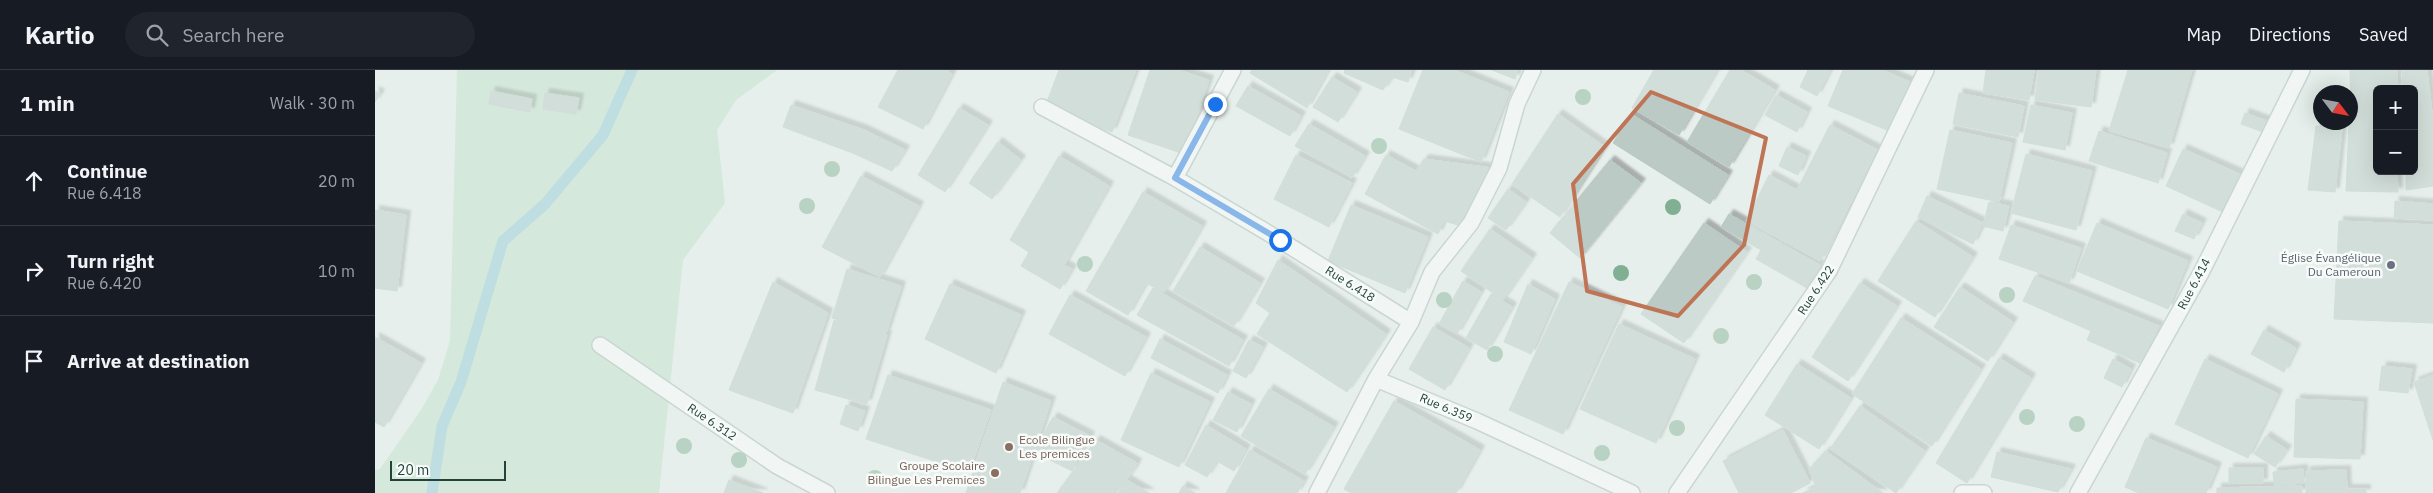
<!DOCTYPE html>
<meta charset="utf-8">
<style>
body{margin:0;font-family:"IBM Plex Sans",sans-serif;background:#20242c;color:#f1f3f6}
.controls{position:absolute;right:15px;top:15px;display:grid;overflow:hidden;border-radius:8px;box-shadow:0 5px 20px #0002}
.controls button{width:45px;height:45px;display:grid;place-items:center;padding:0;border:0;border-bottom:1px solid #363941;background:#171b24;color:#f1f3f6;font:25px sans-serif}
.compass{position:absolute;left:1938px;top:15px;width:45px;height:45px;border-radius:50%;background:#171b24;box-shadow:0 5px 20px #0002;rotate:122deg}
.scale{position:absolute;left:15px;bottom:12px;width:116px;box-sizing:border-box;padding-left:5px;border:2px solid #24423a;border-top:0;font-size:14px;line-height:18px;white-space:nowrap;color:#24423a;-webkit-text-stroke:4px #f7fbf9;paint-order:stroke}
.stop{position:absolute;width:15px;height:15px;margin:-11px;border:4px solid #1a73e8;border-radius:50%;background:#fff}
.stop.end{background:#1a73e8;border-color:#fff;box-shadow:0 1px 5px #0008}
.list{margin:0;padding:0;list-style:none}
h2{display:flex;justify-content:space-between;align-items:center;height:65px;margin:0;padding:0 20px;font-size:21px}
h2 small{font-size:16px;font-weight:400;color:#9ea1a6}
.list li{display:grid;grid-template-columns:32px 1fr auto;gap:15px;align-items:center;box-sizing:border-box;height:90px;padding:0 20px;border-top:1px solid #363941}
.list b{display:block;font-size:19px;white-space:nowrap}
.list p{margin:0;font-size:16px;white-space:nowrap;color:#9ea1a6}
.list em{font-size:16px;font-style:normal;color:#9ea1a6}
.icon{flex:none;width:28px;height:28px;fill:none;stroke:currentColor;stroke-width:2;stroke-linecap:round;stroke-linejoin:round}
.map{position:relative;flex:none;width:2058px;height:423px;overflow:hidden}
header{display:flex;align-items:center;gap:30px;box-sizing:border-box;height:70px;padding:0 25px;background:#171b24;border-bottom:1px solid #363941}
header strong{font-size:24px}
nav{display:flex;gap:28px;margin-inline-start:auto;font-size:18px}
.search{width:350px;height:45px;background:#20242c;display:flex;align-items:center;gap:12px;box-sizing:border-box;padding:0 18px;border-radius:28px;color:#9ea1a6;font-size:19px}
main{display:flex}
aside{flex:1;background:#171b24}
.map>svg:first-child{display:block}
.green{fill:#bfe0c8}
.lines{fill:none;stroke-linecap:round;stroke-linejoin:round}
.stream{stroke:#8ec9d4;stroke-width:11}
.building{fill:#bbcac4;stroke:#b8c9c2;filter:url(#shadow)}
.minor-casing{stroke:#a8b8b2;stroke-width:18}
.minor{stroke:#fff;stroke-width:15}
.tree{fill:#80af93}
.route{stroke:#1a73e8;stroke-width:6}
.marked{fill:none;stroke:#c07456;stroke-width:4;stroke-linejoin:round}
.worship-dot{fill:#6b7280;stroke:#f7fbf9;stroke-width:2}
.education-dot{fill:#8d6e63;stroke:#f7fbf9;stroke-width:2}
.labels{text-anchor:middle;stroke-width:5;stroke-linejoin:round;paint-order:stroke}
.worship-label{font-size:12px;fill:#5b616d;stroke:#f7fbf9;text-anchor:end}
.street-label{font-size:12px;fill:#24423a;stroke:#f7fbf9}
.education-label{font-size:12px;fill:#785e54;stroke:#f7fbf9;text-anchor:start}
</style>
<header>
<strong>Kartio</strong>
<div class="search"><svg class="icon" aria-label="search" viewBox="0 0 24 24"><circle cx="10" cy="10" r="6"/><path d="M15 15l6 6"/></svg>Search here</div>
<nav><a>Map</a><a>Directions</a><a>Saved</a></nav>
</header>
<main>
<aside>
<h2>1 min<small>Walk · 30 m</small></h2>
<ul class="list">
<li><svg class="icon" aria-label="ahead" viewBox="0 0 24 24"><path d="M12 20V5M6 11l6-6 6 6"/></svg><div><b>Continue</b><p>Rue 6.418</p></div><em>20 m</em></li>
<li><svg class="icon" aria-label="right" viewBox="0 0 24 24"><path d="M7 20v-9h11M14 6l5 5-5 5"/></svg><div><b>Turn right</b><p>Rue 6.420</p></div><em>10 m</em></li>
<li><svg class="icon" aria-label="arrive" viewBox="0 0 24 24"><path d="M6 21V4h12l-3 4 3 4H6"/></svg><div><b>Arrive at destination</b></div></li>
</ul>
</aside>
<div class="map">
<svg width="2058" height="423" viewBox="0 0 2058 423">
<defs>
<filter id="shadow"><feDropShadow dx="4.5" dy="-4.5" stdDeviation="1" flood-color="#0004"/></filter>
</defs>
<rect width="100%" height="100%" fill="#e6efeb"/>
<path class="green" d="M 82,0 L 402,0 L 361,30 L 342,60 L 350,133 L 308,190 L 284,423 L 0,423 L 0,400 L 5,399 L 46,340 L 63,310 L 75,271 Z"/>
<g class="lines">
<path class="stream" d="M 57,423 L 67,356 L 86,312 L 128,171 L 170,134 L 228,65 L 257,0"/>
</g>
<path class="building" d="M 523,0 L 571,0 L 577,4 L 548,59 L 503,37 Z
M 684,0 L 761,0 L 737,62 L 670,37 Z
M 775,0 L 803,0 L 834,10 L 809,84 L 753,65 Z
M 877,0 L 953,0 L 932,38 L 875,3 Z
M 970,0 L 1037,0 L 1033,12 L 1017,7 L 1008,20 L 969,3 Z
M 1048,0 L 1079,0 L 1134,22 L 1106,92 L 1024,59 Z
M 1117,0 L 1143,0 L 1140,9 Z
M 1279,0 L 1342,0 L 1304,65 L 1257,38 Z
M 1355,0 L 1366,0 L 1400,20 L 1354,97 L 1312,72 Z
M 1433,0 L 1455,0 L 1442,26 L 1425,17 Z
M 1468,0 L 1507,0 L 1540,14 L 1519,63 L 1453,36 Z
M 1611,0 L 1659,0 L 1654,30 L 1608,23 Z
M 1664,0 L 1721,0 L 1716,37 L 1660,30 Z
M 1753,0 L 1817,0 L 1794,78 L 1734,61 Z
M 1975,0 L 2022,0 L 2022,19 L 2002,19 L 2002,101 L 2022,101 L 2023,122 L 1971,121 L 1974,52 L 1976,52 Z
M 2027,0 L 2052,0 L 2058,52 L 2058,116 L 2031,120 L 2031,101 L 2039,101 L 2039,19 L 2028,19 Z
M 957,7 L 982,22 L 963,52 L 938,37 Z
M 873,16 L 926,46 L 915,66 L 861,36 Z
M 0,21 L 5,24 L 0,32 Z
M 116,21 L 157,29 L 155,42 L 114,34 Z
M 170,23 L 204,28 L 201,44 L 168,39 Z
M 1584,23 L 1649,36 L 1643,67 L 1578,54 Z
M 1401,25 L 1432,42 L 1422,62 L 1390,45 Z
M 416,35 L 489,60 L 530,80 L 517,101 L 480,84 L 408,57 Z
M 1656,35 L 1697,43 L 1690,80 L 1648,72 Z
M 584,38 L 613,55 L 570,122 L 543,105 Z
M 1870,43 L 1895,52 L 1891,63 L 1866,54 Z
M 1183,44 L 1230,77 L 1185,147 L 1137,114 Z
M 1256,44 L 1353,105 L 1335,134 L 1238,73 Z
M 934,54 L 990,86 L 977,108 L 920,76 Z
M 1455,55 L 1503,80 L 1445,191 L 1371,151 L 1394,105 L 1422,120 Z
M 1941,56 L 1967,59 L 1960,122 L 1933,120 Z
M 1575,60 L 1637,73 L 1624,132 L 1562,119 Z
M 1724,61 L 1792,83 L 1783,113 L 1714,91 Z
M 623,72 L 646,90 L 617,129 L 594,113 Z
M 1412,77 L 1431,86 L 1423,105 L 1404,96 Z
M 1808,79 L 1867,105 L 1850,143 L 1791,116 Z
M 1651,84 L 1717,101 L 1701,160 L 1636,143 Z
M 921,85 L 977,113 L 954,157 L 899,129 Z
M 1011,85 L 1041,101 L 1049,89 L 1117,98 L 1087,156 L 1069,151 L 1063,164 L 990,124 Z
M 684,86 L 734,116 L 689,195 L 697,199 L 685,219 L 646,196 L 654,182 L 635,170 Z
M 1235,90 L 1266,113 L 1205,188 L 1175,163 Z
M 486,106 L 544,136 L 505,207 L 447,177 Z
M 1133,119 L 1151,132 L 1131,160 L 1113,148 Z
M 768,122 L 827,156 L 789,222 L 771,213 L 753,245 L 711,221 Z
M 1552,126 L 1608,153 L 1598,174 L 1543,147 Z
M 2020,131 L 2058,134 L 2058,150 L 2019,148 Z
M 1614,132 L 1634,136 L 1628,161 L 1608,156 Z
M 976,135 L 1053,167 L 1030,223 L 953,191 Z
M 0,140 L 31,145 L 22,221 L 0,218 Z
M 1354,144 L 1445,195 L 1432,218 L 1381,189 L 1386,180 L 1346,157 Z
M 1808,144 L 1827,153 L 1819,169 L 1800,161 Z
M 1541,151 L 1598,187 L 1560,247 L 1503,211 Z
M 1964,151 L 2058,155 L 2058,253 L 1959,249 Z
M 1329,153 L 1372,182 L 1309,273 L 1266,244 Z
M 1722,153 L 1813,191 L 1793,239 L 1702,201 Z
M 1636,155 L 1706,178 L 1694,213 L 1624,189 Z
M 1115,159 L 1157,188 L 1128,230 L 1086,201 Z
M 825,177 L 885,213 L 859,256 L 798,221 Z
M 903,190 L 1011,264 L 972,322 L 882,264 L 895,243 L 881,233 Z
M 472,199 L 526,216 L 511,263 L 457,248 Z
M 1660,206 L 1784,256 L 1767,294 L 1712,270 L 1716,261 L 1648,231 Z
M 1088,211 L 1106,222 L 1082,264 L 1064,254 Z
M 398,212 L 453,243 L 418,343 L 354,320 Z
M 1194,212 L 1247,237 L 1188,364 L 1134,340 Z
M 1485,213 L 1522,236 L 1473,311 L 1437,287 Z
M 575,214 L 646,245 L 621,303 L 550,269 Z
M 1153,214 L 1180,229 L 1156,284 L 1129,272 Z
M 1585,217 L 1638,252 L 1613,291 L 1559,257 Z
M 778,218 L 868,270 L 854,296 L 762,245 Z
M 1116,224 L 1137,237 L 1112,280 L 1091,268 Z
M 695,225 L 771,267 L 750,306 L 674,264 Z
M 1526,248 L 1606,299 L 1557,376 L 1477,324 Z
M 459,250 L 512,265 L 492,334 L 440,320 Z
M 1244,254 L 1320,289 L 1281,373 L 1205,339 Z
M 1058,257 L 1094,278 L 1070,320 L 1034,299 Z
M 1889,260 L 1921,278 L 1909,302 L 1876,284 Z
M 0,267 L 46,293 L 9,357 L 0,352 Z
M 785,269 L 852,305 L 843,323 L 776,288 Z
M 874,270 L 888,277 L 871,308 L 858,301 Z
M 1624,288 L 1656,308 L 1592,413 L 1561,393 Z
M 1738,289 L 1756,299 L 1747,317 L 1729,308 Z
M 1830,289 L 1903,324 L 1873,388 L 1800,354 Z
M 1422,294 L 1476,328 L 1444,379 L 1390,345 Z
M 2007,296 L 2037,299 L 2033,323 L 2004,320 Z
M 776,303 L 835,332 L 804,397 L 746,370 Z
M 513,305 L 616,340 L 594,402 L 491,369 Z
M 2058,305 L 2058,370 L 2039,312 Z
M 628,312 L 676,331 L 645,423 L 591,423 Z
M 894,319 L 959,357 L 930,404 L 866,366 Z
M 853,322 L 876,334 L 862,362 L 838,350 Z
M 1921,329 L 1988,332 L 1985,389 L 1919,387 Z
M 1019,331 L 1105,380 L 1081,423 L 976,423 L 969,419 Z
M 471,335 L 490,341 L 483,361 L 465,354 Z
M 1485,336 L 1550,381 L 1521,423 L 1455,379 Z
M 678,347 L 715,366 L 697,401 L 659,382 Z
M 831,355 L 871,379 L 859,401 L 842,391 L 832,407 L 810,395 Z
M 1408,360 L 1435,413 L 1416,423 L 1364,423 L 1348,391 Z
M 1891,366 L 1912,380 L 1900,397 L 1879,384 Z
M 1771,368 L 1842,397 L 1831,423 L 1764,423 L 1750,417 Z
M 721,370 L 762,393 L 758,401 L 741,423 L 682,423 Z
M 875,380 L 929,411 L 922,423 L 851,423 Z
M 1451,381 L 1508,423 L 1428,423 L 1441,417 L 1434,399 Z
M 1622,382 L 1696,399 L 1683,422 L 1616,407 Z
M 1854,398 L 1888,398 L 1888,413 L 1854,413 Z
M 1928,399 L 1929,413 L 1899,415 L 1898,402 Z
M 1971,400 L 1972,419 L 1991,419 L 1991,423 L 1931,423 L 1931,401 Z
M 354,410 L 388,423 L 349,423 Z
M 752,410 L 774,423 L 743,423 Z
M 808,416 L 820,423 L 804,423 Z
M 1927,416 L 1927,423 L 1842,423 L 1842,418 Z"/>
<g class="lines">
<g class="minor-casing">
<path id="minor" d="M 667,37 L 800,108 L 905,170 L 1036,252 L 1057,202 L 1096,153 L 1124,98 L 1142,34 L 1158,0
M 800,108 L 858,0
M 225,275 L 402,396 L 452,423
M 1001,309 L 1036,252
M 942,423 L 1001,309 L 1102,351 L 1257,423
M 1302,423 L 1454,201 L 1551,0
M 1587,423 L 1609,423
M 1703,423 L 1827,201 L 1927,0"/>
</g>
<use href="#minor" class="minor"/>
</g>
<g class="tree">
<circle cx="1208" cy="27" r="8"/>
<circle cx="1004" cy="76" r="8"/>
<circle cx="457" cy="99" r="8"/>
<circle cx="432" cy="136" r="8"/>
<circle cx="1298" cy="137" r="8"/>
<circle cx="710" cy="194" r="8"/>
<circle cx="1246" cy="203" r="8"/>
<circle cx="1379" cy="212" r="8"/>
<circle cx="1632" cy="225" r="8"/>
<circle cx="1069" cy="230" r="8"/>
<circle cx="1346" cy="266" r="8"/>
<circle cx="1120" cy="284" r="8"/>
<circle cx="1652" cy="347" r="8"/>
<circle cx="1702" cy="354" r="8"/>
<circle cx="1302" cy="358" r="8"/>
<circle cx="309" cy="376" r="8"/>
<circle cx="1227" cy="383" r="8"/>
<circle cx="364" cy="390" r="8"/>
<circle cx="500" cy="408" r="8"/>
</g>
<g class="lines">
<path class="route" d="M 840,34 L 800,108 L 905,170"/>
</g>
<path d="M0 0H2058V423H0ZM 1276,22 L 1391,68 L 1369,175 L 1303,246 L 1212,221 L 1198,114 Z" fill="#e6efeb" fill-opacity=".55" fill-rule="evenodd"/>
<path class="marked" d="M 1276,22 L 1391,68 L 1369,175 L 1303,246 L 1212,221 L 1198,114 Z"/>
<circle class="worship-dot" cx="2016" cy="195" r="5"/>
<g class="education-dot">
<circle cx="634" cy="377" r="5"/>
<circle cx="620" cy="403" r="5"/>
</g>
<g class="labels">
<g class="worship-label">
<text x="2006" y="192">Église Évangélique<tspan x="2006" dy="14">Du Cameroun</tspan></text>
</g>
<g class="street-label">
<text transform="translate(975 214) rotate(32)" y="4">Rue 6.418</text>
<text transform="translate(1819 214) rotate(-62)" y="4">Rue 6.414</text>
<text transform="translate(1441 220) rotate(-57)" y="4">Rue 6.422</text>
<text transform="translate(1071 338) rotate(23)" y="4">Rue 6.359</text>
<text transform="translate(337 352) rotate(34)" y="4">Rue 6.312</text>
</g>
<g class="education-label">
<text x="644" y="374">Ecole Bilingue<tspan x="644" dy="14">Les premices</tspan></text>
<text x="610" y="400" text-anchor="end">Groupe Scolaire<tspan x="610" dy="14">Bilingue Les Premices</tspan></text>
</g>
</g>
</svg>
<div class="controls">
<button>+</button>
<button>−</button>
</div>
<svg class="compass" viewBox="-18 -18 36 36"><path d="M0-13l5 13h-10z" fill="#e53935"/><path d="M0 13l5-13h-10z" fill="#9ea1a6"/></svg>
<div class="scale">20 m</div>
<div class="stop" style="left:905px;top:170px"></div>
<div class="stop end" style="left:840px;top:34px"></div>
</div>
</main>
